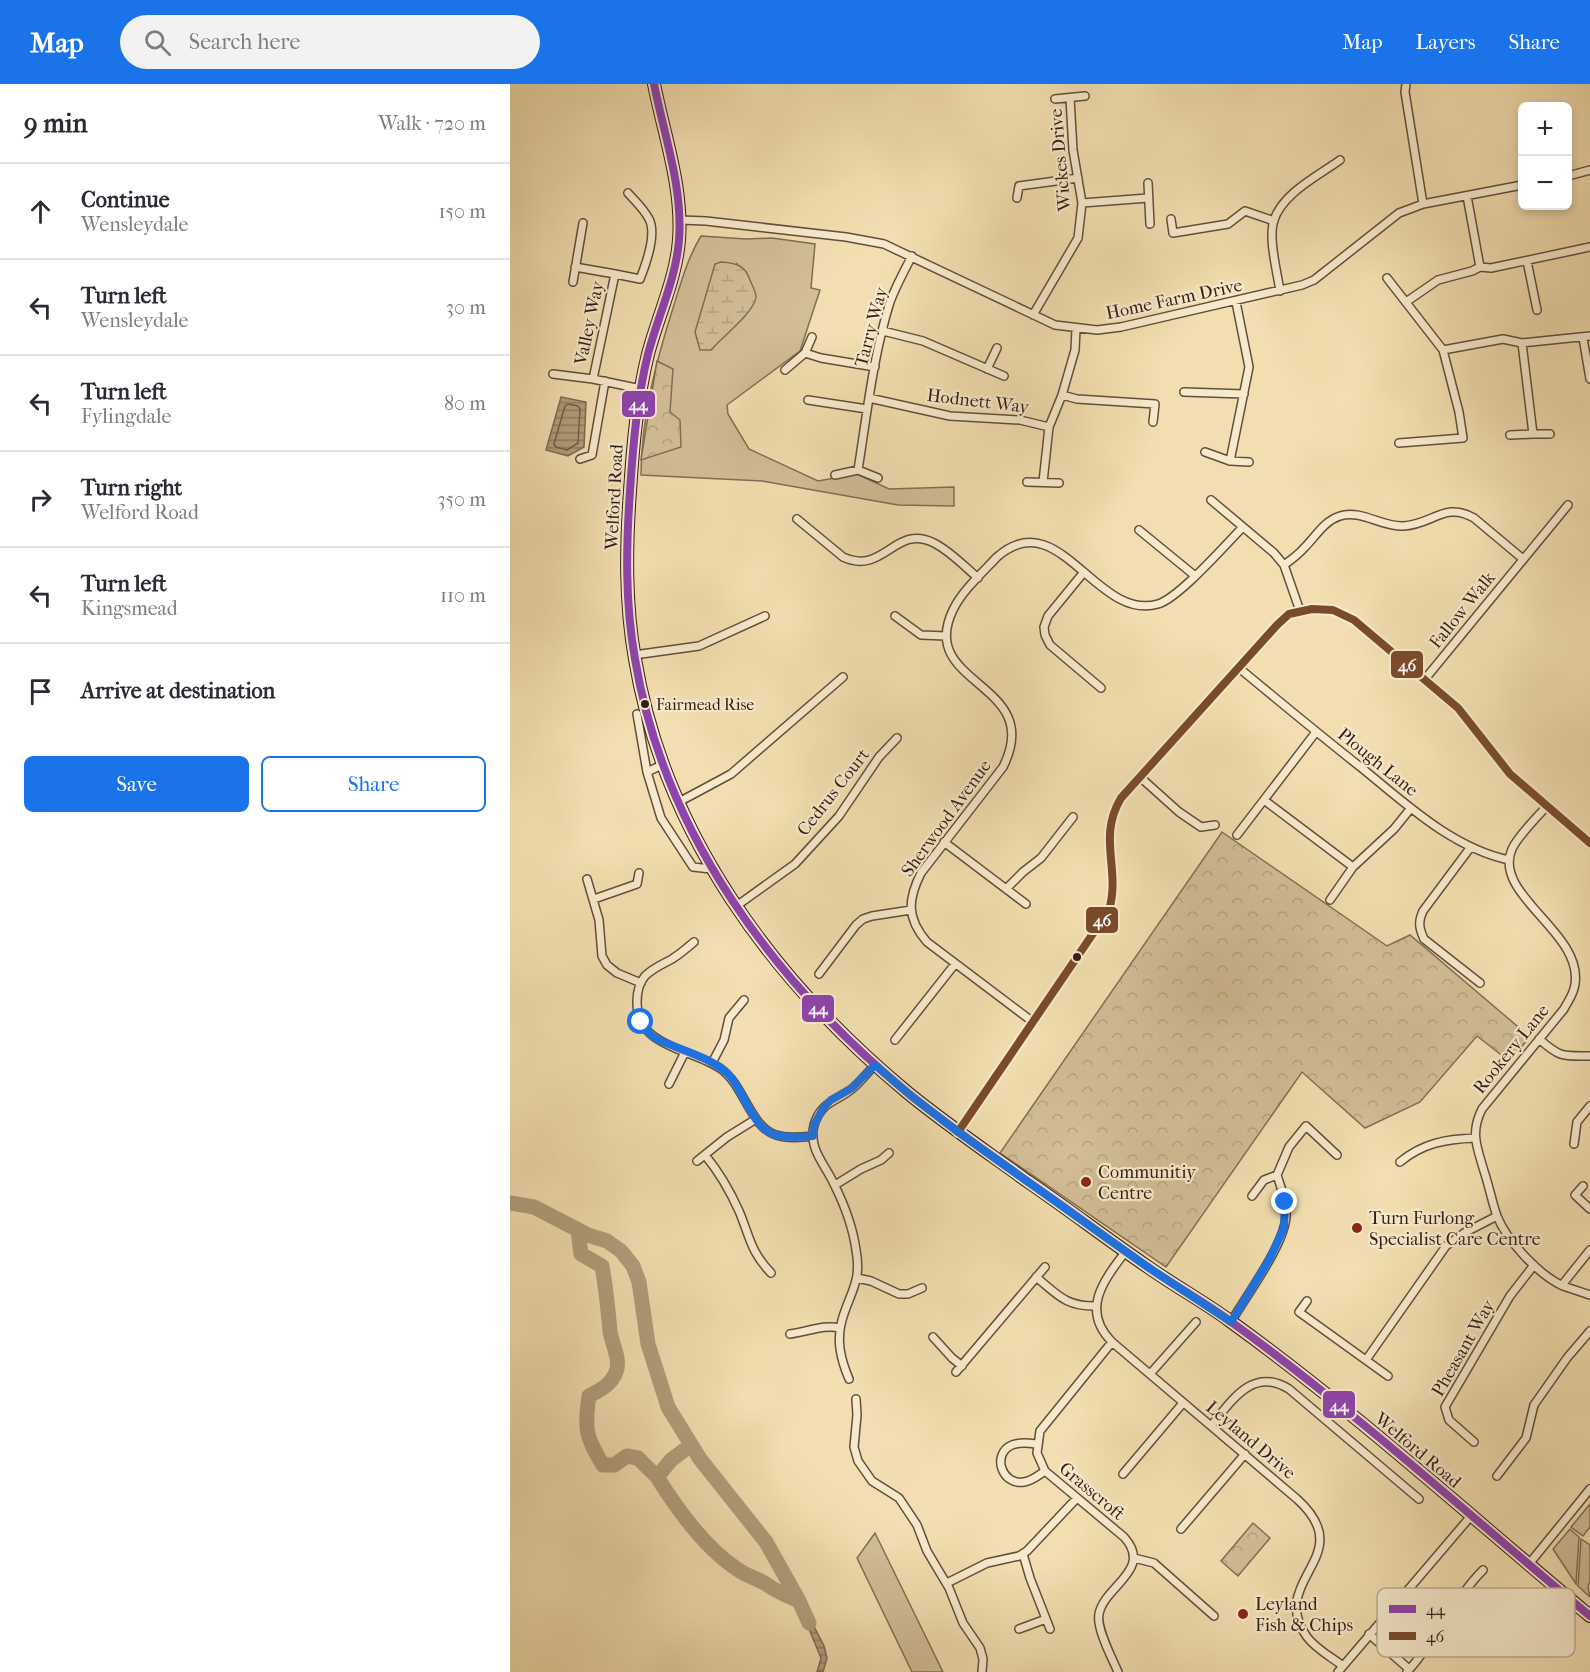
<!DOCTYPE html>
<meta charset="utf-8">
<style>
body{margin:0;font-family:"IM FELL French Canon",serif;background:#f2f2f3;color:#2b2b33}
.controls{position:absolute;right:18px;top:18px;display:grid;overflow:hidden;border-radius:9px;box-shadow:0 3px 9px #0003}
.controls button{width:54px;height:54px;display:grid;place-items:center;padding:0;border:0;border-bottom:2px solid #e1e1e2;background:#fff;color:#2b2b33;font:30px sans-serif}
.stop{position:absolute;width:18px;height:18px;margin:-14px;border:4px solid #1a73e8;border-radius:50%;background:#fff}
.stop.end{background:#1a73e8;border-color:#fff;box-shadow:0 2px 6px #0008}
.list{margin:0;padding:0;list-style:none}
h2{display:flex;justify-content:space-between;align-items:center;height:78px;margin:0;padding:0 24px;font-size:26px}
h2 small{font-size:20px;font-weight:400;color:#7c7c81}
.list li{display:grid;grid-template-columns:39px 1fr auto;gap:18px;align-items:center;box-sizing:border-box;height:96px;padding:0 24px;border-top:2px solid #e1e1e2}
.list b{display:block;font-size:22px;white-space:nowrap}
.list p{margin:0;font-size:20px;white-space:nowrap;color:#7c7c81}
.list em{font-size:20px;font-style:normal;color:#7c7c81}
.actions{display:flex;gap:12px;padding:18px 24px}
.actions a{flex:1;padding:14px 0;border:2px solid #1a73e8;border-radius:9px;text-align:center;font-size:21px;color:#1a73e8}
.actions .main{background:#1a73e8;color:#fff}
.icon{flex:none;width:33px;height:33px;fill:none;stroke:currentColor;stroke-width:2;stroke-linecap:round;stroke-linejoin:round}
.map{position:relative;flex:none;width:1080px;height:1588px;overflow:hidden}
header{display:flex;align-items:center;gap:36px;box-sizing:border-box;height:84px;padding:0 30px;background:#1a73e8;color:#fff}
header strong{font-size:28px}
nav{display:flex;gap:33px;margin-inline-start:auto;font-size:21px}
.search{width:420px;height:54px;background:#f2f2f3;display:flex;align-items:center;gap:15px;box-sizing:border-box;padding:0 21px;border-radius:33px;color:#7c7c81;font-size:22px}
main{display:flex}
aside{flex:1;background:#fff}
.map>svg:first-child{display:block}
.grass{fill:#d2bd96;stroke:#826e56;stroke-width:1.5;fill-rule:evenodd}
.forest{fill:url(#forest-crowns);stroke:#826e56;stroke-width:1.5}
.wetland{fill:url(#wetland-marsh);stroke:#826e56;stroke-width:1.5}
.water{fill:url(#water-rules);stroke:#7f6a52;stroke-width:1.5}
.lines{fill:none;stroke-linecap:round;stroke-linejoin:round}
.shore{stroke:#725e48;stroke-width:1.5}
.river{stroke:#b19d7b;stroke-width:15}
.street-casing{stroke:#634e3c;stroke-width:10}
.primary-casing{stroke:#331e15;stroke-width:14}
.street{stroke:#f7eacc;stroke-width:7}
.primary{stroke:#f2deb0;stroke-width:10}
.bus-1-casing{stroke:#f7eacc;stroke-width:12}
.bus-2-casing{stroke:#f7eacc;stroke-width:12}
.bus-1{stroke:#8e44ad;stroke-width:8}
.bus-2{stroke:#7a4b2a;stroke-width:8}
.route{stroke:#1a73e8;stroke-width:8}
.bus-dot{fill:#331e15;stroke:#f7eacc;stroke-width:2}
.poi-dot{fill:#8f2418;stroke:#f7eacc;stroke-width:2}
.labels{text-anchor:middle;stroke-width:4.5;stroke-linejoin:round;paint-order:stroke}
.bus-label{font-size:16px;fill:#331e15;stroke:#f7eacc;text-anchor:start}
.street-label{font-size:18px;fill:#331e15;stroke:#f7eacc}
.poi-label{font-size:18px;fill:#331e15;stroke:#f7eacc;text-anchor:start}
.key{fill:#f7eacc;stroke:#bcad95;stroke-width:1.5}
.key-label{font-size:16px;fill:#331e15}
.line-badge{stroke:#f7eacc;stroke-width:2}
.badge-label{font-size:16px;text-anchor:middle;font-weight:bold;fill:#fff}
</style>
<header>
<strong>Map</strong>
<div class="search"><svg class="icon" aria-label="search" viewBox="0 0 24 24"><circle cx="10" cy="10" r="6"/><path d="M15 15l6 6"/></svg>Search here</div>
<nav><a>Map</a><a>Layers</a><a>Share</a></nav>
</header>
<main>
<aside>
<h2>9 min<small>Walk · 720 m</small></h2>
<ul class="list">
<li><svg class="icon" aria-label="ahead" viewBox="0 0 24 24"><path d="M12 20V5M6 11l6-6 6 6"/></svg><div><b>Continue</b><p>Wensleydale</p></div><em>150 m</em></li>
<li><svg class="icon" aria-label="left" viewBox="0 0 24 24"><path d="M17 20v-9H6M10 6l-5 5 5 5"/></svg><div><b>Turn left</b><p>Wensleydale</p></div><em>30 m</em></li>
<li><svg class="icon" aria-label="left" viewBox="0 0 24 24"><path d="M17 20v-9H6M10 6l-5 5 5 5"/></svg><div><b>Turn left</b><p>Fylingdale</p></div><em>80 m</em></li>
<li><svg class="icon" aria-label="right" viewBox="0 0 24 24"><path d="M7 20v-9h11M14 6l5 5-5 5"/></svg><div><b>Turn right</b><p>Welford Road</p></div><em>350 m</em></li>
<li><svg class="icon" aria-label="left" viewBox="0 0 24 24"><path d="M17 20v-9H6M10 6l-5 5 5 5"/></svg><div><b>Turn left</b><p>Kingsmead</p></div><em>110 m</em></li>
<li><svg class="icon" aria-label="arrive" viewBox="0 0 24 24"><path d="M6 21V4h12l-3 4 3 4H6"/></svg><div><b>Arrive at destination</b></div></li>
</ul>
<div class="actions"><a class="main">Save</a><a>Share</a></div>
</aside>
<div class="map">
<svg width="1080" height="1588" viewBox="0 0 1080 1588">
<defs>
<pattern id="forest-crowns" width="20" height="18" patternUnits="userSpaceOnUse" patternTransform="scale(1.5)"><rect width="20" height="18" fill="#d2bd96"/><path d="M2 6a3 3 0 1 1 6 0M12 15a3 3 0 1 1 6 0" fill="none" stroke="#b5a280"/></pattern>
<pattern id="wetland-marsh" width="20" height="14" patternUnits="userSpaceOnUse" patternTransform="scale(1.5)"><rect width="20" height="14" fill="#d2bd96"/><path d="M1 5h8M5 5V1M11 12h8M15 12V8" fill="none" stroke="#b5a280"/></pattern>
<pattern id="water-rules" width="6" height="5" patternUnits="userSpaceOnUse" patternTransform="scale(1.5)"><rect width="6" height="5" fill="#b19d7b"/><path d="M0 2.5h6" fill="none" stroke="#917f64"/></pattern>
</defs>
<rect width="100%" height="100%" fill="#f2deb0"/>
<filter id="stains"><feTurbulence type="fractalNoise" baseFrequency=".00333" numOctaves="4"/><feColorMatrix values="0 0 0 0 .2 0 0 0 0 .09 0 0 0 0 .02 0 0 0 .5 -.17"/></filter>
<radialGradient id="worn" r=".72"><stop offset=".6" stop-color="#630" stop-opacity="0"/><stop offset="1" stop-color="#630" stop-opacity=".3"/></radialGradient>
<path class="grass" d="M 191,152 L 236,155 L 262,154 L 305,160 L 301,204 L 310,206 L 290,267 L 217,321 L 218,330 L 239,365 L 308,397 L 347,390 L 379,405 L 444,403 L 444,422 L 388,421 L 252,397 L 131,391 C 131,334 146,278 163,224 C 171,199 177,175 191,152 ZM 227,179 L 234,233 L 215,250 L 201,266 Z
M 1080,1420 L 1080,1443 L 1073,1452 L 1061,1443 Z
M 1060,1445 L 1069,1453 L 1066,1500 L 1043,1465 Z
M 365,1449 L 433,1588 L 402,1588 L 347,1474 Z
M 1071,1455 L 1080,1461 L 1080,1498 L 1078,1502 L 1080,1513 L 1068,1502 Z"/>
<path class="forest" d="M 147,277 L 163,285 L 160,328 L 170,336 L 171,363 L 131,376 Z
M 712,748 L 877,862 L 900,851 L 1020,953 L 999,977 L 967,952 L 910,1018 L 855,1044 L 792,988 L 656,1183 L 490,1069 Z
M 743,1439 L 760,1454 L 728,1492 L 711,1477 Z"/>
<path class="wetland" d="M 211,178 C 226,179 235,181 240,196 C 242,201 246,208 246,213 C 244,229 212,253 201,266 L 190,266 L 185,248 L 205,180 Z"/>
<path class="water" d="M 51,313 L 76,318 L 74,363 L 58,372 L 36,366 Z
M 284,1519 L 294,1523 L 314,1562 L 317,1574 L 313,1588 L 307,1588 L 311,1574 L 294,1533 Z"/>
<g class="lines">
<path class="shore" d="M 58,320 L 68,322 L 70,325 L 68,359 L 57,366 L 46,363 L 44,360 L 55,322 Z"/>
<path class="river" d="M 0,1119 L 24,1123 L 78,1151 L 97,1157 L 111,1167 L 123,1182 L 129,1198 L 138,1260 L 158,1323 L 190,1375 L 256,1458 L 289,1517 L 299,1539
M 68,1146 L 71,1170 L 92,1182 C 96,1204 98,1225 100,1247 C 102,1261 111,1275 106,1288 C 101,1301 90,1306 79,1312 C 74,1345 76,1354 93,1381 L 104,1381 L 117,1372 L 128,1374 L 147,1393
M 181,1361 L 161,1376 L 147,1393 C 167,1425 195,1464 227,1485 C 236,1492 247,1494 256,1500 C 267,1508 277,1512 289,1517"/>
<g class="street-casing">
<path id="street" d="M 896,0 L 895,8 L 913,120
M 545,15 L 575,12
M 1058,92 L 1080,86
M 638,99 L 640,140
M 118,109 C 125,117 134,125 139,135 C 147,150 136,180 130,195 L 105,190 L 83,295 L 131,305
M 957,112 L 970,183
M 507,114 L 509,102 L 568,94
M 572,119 L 638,114
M 661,135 L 663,149 L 718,140 L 735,127 L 764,137
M 170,136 L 196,137 L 336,153 L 374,160 L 545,241 L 587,246 L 611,243 L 792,201 L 804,196 L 889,129 L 913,120 L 1012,101
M 1017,177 L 1027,226
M 65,183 L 105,190
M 970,183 L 981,184 L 1080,163
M 877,194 L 933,266 L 949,328 L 953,354 L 889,359
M 63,198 L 73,139
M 770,207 C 767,187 758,154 764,136 C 773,109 808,92 830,76
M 896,218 L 928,196 L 962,187 L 970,183
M 523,231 L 568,154 L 572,119 L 563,66 L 560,14
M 373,247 L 413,257 L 494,292
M 1073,254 L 1080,295
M 933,266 L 993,255 L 1012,259 L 1080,252
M 295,269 L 311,274 L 365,283
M 477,285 L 487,264
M 275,286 L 295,269 L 302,253
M 43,290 L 83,295
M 674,308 L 734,310
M 552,311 L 567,315 L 645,320 L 643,338
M 359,314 L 440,332 L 510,336 L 539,343
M 298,316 L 357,325
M 1023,350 L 1040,350
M 1000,351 L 1023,350 L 1012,259
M 695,368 L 720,377 L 739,378
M 70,375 L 82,371 L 95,297
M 720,377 L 739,283 L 726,218
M 348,386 C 357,330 363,272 380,218 C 386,202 394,187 402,172
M 325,391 L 348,386 L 368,394
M 517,398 L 549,399
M 533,398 L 539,343 L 552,311 L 565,266 L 566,245
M 701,416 L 764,469 L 774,481 L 790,527
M 287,435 L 333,473 C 374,492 385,439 424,459 C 440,467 454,482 468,494
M 629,446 L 684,491
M 774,481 C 781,476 789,470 795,463 C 806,452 814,437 830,432 C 850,425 872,443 893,442 C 922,441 935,417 964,434 L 1013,475
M 574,488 L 538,532 L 534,543 L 535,551 L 540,561 L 591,604
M 385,532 L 411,551 L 436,552
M 124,571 L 189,562 L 255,532
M 729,584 C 770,618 811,652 853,685 C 897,721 943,764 999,776
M 915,595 L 1058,421
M 127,630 L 137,688 L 151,734 L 183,783 L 201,785
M 137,688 L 152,681
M 630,693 L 669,728 L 691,743 L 705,741
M 754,716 L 843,783
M 167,719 L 221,690 L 333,593
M 1036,723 C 1026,734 1008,752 1002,765 C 982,811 1073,848 1065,900 C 1064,910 1058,917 1054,925 L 972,1025 C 960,1049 967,1063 974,1087 C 979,1102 982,1118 987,1132 C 997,1157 1029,1191 1053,1202 C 1062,1205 1071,1208 1080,1211
M 727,751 L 806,648
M 434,758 L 516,820
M 960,764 L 913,827 C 908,838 909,844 914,855 L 970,899
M 77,795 L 89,836 L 92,872 L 97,881 L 107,889 L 131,899
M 496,805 L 513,788 L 531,774 L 563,733
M 84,815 L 127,800 L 129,789
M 820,816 L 843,783 L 884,745 L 901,724
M 225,823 L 285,780 L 329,732 L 369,673 L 387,654
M 184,858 C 177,864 170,870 162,875 C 153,880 143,884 135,892 C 129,899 127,909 127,918 C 126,964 184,965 211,985 C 234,1001 240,1043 266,1051 C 278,1055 291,1053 303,1052
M 309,890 L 346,841 L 353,835 L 362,832 L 401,826
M 523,938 L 417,858 C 396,834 398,815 411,789 L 493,683 C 536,598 406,602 443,526 C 452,507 472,489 487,473 C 549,418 586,538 648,520 C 669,514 715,461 733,443
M 1029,955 C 1051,974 1052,972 1080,972
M 385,956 L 445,880
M 202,979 L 214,956 L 219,934 L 234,916
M 159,1000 L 175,968
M 448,1048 L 599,826 C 611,785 587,754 611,714 L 767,541 L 779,530 L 802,525 L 823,526 L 844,536 L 948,624 L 1000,690 L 1080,759
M 1064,1060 L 1067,1038 L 1080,1022
M 195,1071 C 209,1088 220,1107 229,1127 C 240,1153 240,1167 261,1189
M 187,1077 L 217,1053 L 246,1035
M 890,1078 C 913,1059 936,1055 965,1054
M 325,1101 L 351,1085 L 371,1076 L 379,1069
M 1073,1102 L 1065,1111 L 1080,1125
M 742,1112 L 754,1096 L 767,1091
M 616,1167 C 594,1196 570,1226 602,1258 L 787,1415 C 851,1473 756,1495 797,1553 C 806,1565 821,1573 833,1582
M 526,1193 C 548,1211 556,1223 587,1222
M 347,1194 L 361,1197 L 389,1210 L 398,1210 L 412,1204
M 1052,1201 L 1080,1166
M 797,1217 L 789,1228 L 878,1292
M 721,1238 C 736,1212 775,1160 776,1132 C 777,1118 771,1104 767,1091 L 779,1063 L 796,1042 L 827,1071
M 280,1250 C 298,1248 313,1240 330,1244
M 423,1253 L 442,1274 L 452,1282
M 602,1258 L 530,1347 L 527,1369 L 535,1387 L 614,1453 C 644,1486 594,1502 589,1530 C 586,1544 602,1574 608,1588
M 856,1276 L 936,1162 L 954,1149 L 987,1132
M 446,1288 L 535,1183
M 640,1290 L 686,1238
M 339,1295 C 331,1276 326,1257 332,1236 C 340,1208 352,1198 346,1166 C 343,1144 334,1120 324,1100 C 315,1080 298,1065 304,1041 C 311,1017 327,1018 343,1004 C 351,997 358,988 365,981
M 346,1315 L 347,1331 L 344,1363 L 348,1377 L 362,1397 L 389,1414 L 407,1441 L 417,1467 L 439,1504 L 453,1539 L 470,1564 L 473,1575 L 472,1588
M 701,1342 C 721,1318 742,1282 779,1305 L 909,1415
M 964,1358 L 939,1336 L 935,1323 L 1000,1212 L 1024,1181
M 526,1360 C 519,1359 509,1358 502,1361 C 481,1370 492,1402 514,1398 C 522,1397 529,1391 535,1387
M 613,1390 L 673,1319
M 987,1392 L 1016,1354 L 1024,1321 L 1057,1274 L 1080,1247
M 671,1445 L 735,1370
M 513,1470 L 520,1494 L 540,1545
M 624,1474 L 644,1479 L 704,1532
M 1019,1480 L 1080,1405
M 437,1499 L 477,1479 L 509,1472 L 517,1467 L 567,1414
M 509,1545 L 536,1535
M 859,1550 L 899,1585
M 828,1588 L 961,1432
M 897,1588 C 926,1557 944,1515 973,1486"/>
</g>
<g class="primary-casing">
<path id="primary" d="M 144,0 C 154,51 173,103 169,156 C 166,195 148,232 138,270 C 127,315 123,361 120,407 C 116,463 115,519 125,575 C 154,750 263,897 398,1009 C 436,1040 477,1068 517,1097 C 558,1125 597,1155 638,1183 C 665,1202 694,1218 720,1237 C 846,1328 961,1433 1080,1532"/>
</g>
<use href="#street" class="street"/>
<use href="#primary" class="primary"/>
<g class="bus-1-casing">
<path id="bus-1" d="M 144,0 C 154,51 173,103 169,156 C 166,195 148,232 138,270 C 127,315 123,361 120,407 C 116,463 115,519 125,575 C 154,750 263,897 398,1009 C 436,1040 477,1068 517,1097 C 558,1125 597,1155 638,1183 C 665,1202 694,1218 720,1237 C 846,1328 961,1433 1080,1532"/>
</g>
<g class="bus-2-casing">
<path id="bus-2" d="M 448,1048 L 599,826 C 611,785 587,754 611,714 L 767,541 L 779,530 L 802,525 L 823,526 L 844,536 L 948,624 L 1000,690 L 1080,759"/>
</g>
<use href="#bus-1" class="bus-1"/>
<use href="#bus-2" class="bus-2"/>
</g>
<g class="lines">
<path class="route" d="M 131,938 L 141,951 L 147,955 C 169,966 199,972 218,990 C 236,1008 241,1047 270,1052 C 281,1054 292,1053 303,1052 L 304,1041 L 314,1023 L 321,1016 L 342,1004 L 365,981 L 400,1011 L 448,1048 L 639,1184 L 721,1238 L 759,1176 L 774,1144 L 775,1118"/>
</g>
<g class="bus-dot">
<circle cx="135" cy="620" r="5"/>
<circle cx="567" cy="873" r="5"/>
</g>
<g class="poi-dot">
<circle cx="576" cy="1098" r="6"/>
<circle cx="847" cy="1144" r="6"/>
<circle cx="733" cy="1530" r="6"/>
</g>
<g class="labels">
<g class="bus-label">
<text x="146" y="626">Fairmead Rise</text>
</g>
<g class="street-label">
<text transform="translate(550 76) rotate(-95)" y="6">Wickes Drive</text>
<text transform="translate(664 215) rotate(-12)" y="6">Home Farm Drive</text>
<text transform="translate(79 239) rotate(-78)" y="6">Valley Way</text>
<text transform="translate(361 243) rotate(-75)" y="6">Tarry Way</text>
<text transform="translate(468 317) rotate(7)" y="6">Hodnett Way</text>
<text transform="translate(104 413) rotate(-87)" y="6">Welford Road</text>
<text transform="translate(952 526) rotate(-51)" y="6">Fallow Walk</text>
<text transform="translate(868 678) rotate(39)" y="6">Plough Lane</text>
<text transform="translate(323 708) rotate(-52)" y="6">Cedrus Court</text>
<text transform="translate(436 734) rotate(-54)" y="6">Sherwood Avenue</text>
<text transform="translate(1001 965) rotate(-51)" y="6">Rookery Lane</text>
<text transform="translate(953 1264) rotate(-60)" y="6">Pheasant Way</text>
<text transform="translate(741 1356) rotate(40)" y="6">Leyland Drive</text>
<text transform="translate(908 1366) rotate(40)" y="6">Welford Road</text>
<text transform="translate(582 1407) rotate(40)" y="6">Grasscroft</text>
</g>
<g class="poi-label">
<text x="588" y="1094">Communitiy<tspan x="588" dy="21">Centre</tspan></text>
<text x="859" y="1140">Turn Furlong<tspan x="859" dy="21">Specialist Care Centre</tspan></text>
<text x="745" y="1526">Leyland<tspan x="745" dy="21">Fish &amp; Chips</tspan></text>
</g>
</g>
<rect x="867" y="1504" width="198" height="69" rx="9" class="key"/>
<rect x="879" y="1521" width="27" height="8" fill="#8e44ad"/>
<rect x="879" y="1548" width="27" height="8" fill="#7a4b2a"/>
<g class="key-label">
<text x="916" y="1531">44</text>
<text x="916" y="1558">46</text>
</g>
<g class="line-badge">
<rect x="111" y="306" width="35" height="28" rx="6" fill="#8e44ad"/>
<rect x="880" y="566" width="34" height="29" rx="6" fill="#7a4b2a"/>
<rect x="575" y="822" width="34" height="28" rx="6" fill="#7a4b2a"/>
<rect x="291" y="910" width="34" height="29" rx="6" fill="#8e44ad"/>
<rect x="812" y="1306" width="34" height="29" rx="6" fill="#8e44ad"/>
</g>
<g class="badge-label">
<text x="128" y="326">44</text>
<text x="897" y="587">46</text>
<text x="592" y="842">46</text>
<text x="308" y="930">44</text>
<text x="829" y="1327">44</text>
</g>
<rect width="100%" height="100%" filter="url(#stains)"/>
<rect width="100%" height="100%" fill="url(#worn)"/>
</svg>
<div class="controls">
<button>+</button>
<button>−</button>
</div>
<div class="stop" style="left:131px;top:938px"></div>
<div class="stop end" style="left:775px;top:1118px"></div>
</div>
</main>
